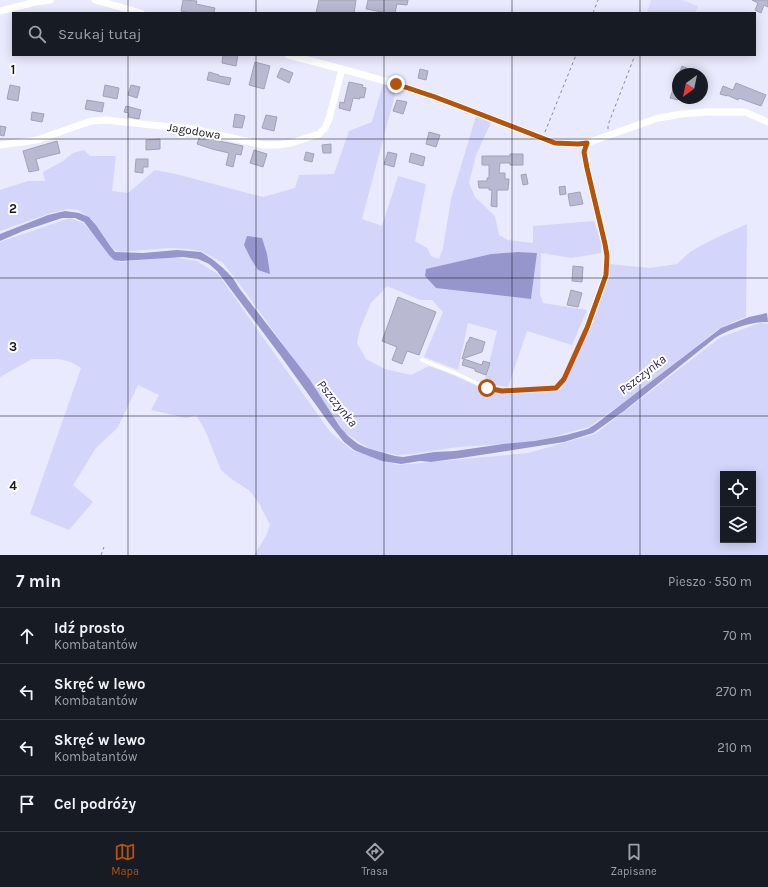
<!DOCTYPE html>
<html lang="pl">
<meta charset="utf-8">
<style>
body{margin:0;font-family:Karla,sans-serif;background:#20242c;color:#f1f3f6}
.controls{position:absolute;right:12px;bottom:12px;display:grid;overflow:hidden;border-radius:0px;box-shadow:0 2px 10px #0003}
.controls button{width:36px;height:36px;display:grid;place-items:center;padding:0;border:0;border-bottom:1px solid #363941;background:#171b24;color:#f1f3f6;font:20px sans-serif}
.compass{position:absolute;left:672px;top:68px;width:36px;height:36px;border-radius:50%;background:#171b24;box-shadow:0 2px 10px #0003;rotate:213deg}
.stop{position:absolute;width:12px;height:12px;margin:-9px;border:3px solid #b45309;border-radius:50%;background:#fff}
.stop.end{background:#b45309;border-color:#fff;box-shadow:0 1px 4px #0008}
.list{margin:0;padding:0;list-style:none}
h2{display:flex;justify-content:space-between;align-items:center;height:52px;margin:0;padding:0 16px;font-size:17px}
h2 small{font-size:13px;font-weight:400;color:#9ea1a6}
.list li{display:grid;grid-template-columns:26px 1fr auto;gap:12px;align-items:center;box-sizing:border-box;height:56px;padding:0 16px;border-top:1px solid #363941}
.list b{display:block;font-size:15px;white-space:nowrap}
.list p{margin:0;font-size:13px;white-space:nowrap;color:#9ea1a6}
.list em{font-size:13px;font-style:normal;color:#9ea1a6}
.icon{flex:none;width:22px;height:22px;fill:none;stroke:currentColor;stroke-width:2;stroke-linecap:round;stroke-linejoin:round}
.map{position:relative;flex:none;width:768px;height:555px;overflow:hidden}
.search{position:absolute;background:#171b24;box-shadow:0 2px 10px #0003;left:12px;right:12px;top:12px;height:44px;display:flex;align-items:center;gap:10px;box-sizing:border-box;padding:0 14px;border-radius:0px;color:#9ea1a6;font-size:15px}
.sheet{height:276px;background:#171b24}
nav{display:flex;justify-content:space-around;align-items:center;box-sizing:border-box;height:56px;border-top:1px solid #363941;background:#171b24;font-size:11px;color:#9ea1a6}
nav a{display:grid;justify-items:center;gap:2px}
nav .on{color:#b45309}
.map>svg:first-child{display:block}
.built{fill:#dbdcfb}
.green{fill:#d4d5fb;fill-rule:evenodd}
.water{fill:#9696cc}
.building{fill:#b9bad1;stroke:#a1a2b8}
.lines{fill:none;stroke-linecap:round;stroke-linejoin:round}
.path{stroke:#8b8c9a;stroke-width:1;stroke-dasharray:3 3;stroke-linecap:butt}
.service{stroke:#fff;stroke-width:3.5}
.minor{stroke:#fff;stroke-width:7}
.route{stroke:#b45309;stroke-width:5}
.grid{fill:none;stroke:#1a1a22;stroke-width:1;stroke-opacity:0.55}
.labels{text-anchor:middle;stroke-width:4;stroke-linejoin:round;paint-order:stroke}
.street-label{font-size:12px;fill:#1a1a22;stroke:#fff}
.water-label{font-size:13px;font-style:italic;fill:#261c5b;stroke:#fff}
.grid-label{font-size:13px;text-anchor:middle;font-weight:bold;fill:#1a1a22;stroke:#fff;stroke-width:4;stroke-linejoin:round;paint-order:stroke}
</style>
<div class="map">
<svg width="768" height="555" viewBox="0 0 768 555">
<rect width="100%" height="100%" fill="#e9eafd"/>
<path class="built" d="M 651,0 L 682,0 L 698,6 L 695,13 L 647,13 Z"/>
<path class="green" d="M 383,84 L 397,87 L 362,219 L 382,226 L 398,176 L 426,184 L 415,241 L 427,248 L 431,256 L 439,259 L 443,248 L 451,199 L 476,116 L 491,123 L 476,155 L 469,183 L 475,197 L 495,216 L 499,235 L 508,240 L 533,243 L 533,226 L 594,221 L 601,243 L 601,253 L 571,258 L 541,253 L 540,294 L 543,303 L 587,310 L 572,345 L 527,331 L 508,387 L 493,385 L 484,383 L 497,331 L 468,323 L 458,370 L 424,357 L 443,312 L 432,300 L 420,300 L 387,286 L 371,303 L 360,329 L 357,343 L 366,359 L 385,369 L 411,375 L 429,366 L 453,375 L 488,391 L 507,394 L 552,392 L 560,390 L 589,331 L 600,302 L 609,264 L 650,268 L 677,264 L 690,252 L 702,245 L 720,236 L 747,224 L 746,317 L 733,322 L 717,330 L 634,395 L 589,427 L 534,442 L 505,444 L 458,447 L 412,454 L 397,455 L 368,448 L 344,432 L 308,379 L 277,336 L 238,282 L 223,263 L 201,251 L 189,249 L 169,248 L 120,252 L 113,249 L 93,220 L 78,210 L 69,209 L 51,213 L 0,231 L 0,190 L 28,181 L 45,181 L 43,172 L 63,161 L 73,153 L 84,150 L 90,156 L 116,156 L 112,191 L 128,193 L 155,170 L 176,174 L 263,197 L 295,188 L 299,175 L 334,174 L 349,131 L 372,122 ZM 518,252 L 537,253 L 531,299 L 426,270 L 436,267 L 491,254 Z
M 70,218 L 83,223 L 119,262 L 173,257 L 197,261 L 218,274 L 331,433 L 353,451 L 398,465 L 528,453 L 595,434 L 721,337 L 760,323 L 768,324 L 768,555 L 254,555 L 266,536 L 270,525 L 260,505 L 250,491 L 230,478 L 221,470 L 205,430 L 196,415 L 186,418 L 151,410 L 159,395 L 138,385 L 118,427 L 112,433 L 96,448 L 91,456 L 73,485 L 93,502 L 69,530 L 30,514 L 81,368 L 71,362 L 58,359 L 32,359 L 0,377 L 0,242 ZM 723,474 L 753,474 L 753,540 L 723,540 Z"/>
<path class="water" d="M 65,211 L 79,213 L 89,217 L 96,225 L 111,247 L 115,252 L 143,253 L 177,250 L 201,252 L 212,259 L 223,268 L 233,278 L 239,288 L 310,380 L 340,427 L 348,436 L 358,444 L 367,448 L 395,456 L 403,457 L 434,452 L 455,451 L 503,444 L 535,441 L 566,435 L 588,429 L 597,423 L 721,328 L 749,317 L 767,313 L 768,322 C 750,322 730,329 715,338 L 624,411 L 603,426 L 593,433 L 564,442 L 461,458 L 438,461 L 431,462 L 420,461 L 401,464 L 382,461 L 361,453 L 354,450 L 344,442 L 329,423 L 280,355 L 217,271 L 209,264 L 198,259 L 183,257 L 121,261 L 114,260 L 109,255 L 84,222 L 75,218 L 62,218 L 23,231 L 0,241 L 0,234 L 48,215 Z
M 247,236 L 262,238 L 267,254 L 270,274 L 258,270 L 251,259 L 244,245 Z
M 518,252 L 537,253 L 531,299 L 436,288 L 425,276 L 426,269 L 491,254 Z"/>
<path class="building" d="M 183,0 L 197,1 L 196,4 L 215,8 L 214,13 L 191,13 L 181,11 Z
M 319,0 L 356,0 L 354,13 L 316,13 Z
M 368,0 L 408,0 L 407,5 L 397,4 L 395,13 L 387,13 L 366,9 Z
M 752,0 L 768,0 L 768,7 L 764,5 L 761,13 L 755,10 L 758,3 Z
M 223,55 L 238,55 L 236,66 L 222,63 Z
M 255,62 L 270,66 L 264,89 L 249,85 Z
M 682,66 L 700,74 L 679,74 Z
M 281,68 L 293,73 L 289,83 L 277,77 Z
M 420,69 L 428,71 L 426,80 L 418,78 Z
M 209,72 L 219,75 L 219,76 L 231,78 L 229,85 L 207,80 Z
M 677,78 L 678,79 L 678,100 L 670,98 Z
M 349,82 L 363,85 L 362,87 L 366,88 L 364,98 L 360,97 L 360,99 L 353,98 L 350,111 L 339,108 L 340,102 L 344,103 Z
M 736,83 L 766,95 L 761,106 L 739,98 L 738,100 L 727,95 L 727,96 L 720,94 L 723,86 L 733,90 Z
M 10,85 L 20,87 L 18,101 L 7,99 Z
M 105,85 L 119,88 L 117,99 L 103,96 Z
M 131,85 L 140,87 L 137,98 L 128,95 Z
M 87,100 L 104,103 L 102,112 L 85,109 Z
M 397,100 L 407,102 L 403,114 L 393,111 Z
M 126,106 L 141,110 L 139,119 L 128,117 L 129,113 L 124,112 Z
M 32,112 L 44,114 L 42,122 L 31,120 Z
M 235,114 L 245,116 L 242,128 L 233,127 Z
M 266,115 L 277,117 L 274,131 L 262,128 Z
M 0,126 L 6,127 L 4,136 L 0,135 Z
M 429,132 L 440,135 L 436,147 L 426,144 Z
M 200,136 L 219,141 L 243,146 L 241,155 L 236,154 L 233,167 L 226,165 L 229,153 L 212,149 L 197,144 Z
M 160,139 L 160,149 L 146,150 L 146,140 Z
M 57,141 L 60,153 L 36,159 L 39,170 L 29,172 L 23,151 Z
M 331,144 L 331,153 L 323,153 L 322,145 Z
M 254,150 L 267,154 L 263,167 L 250,163 Z
M 306,152 L 314,154 L 312,162 L 304,160 Z
M 388,152 L 397,154 L 394,167 L 384,164 Z
M 411,153 L 425,157 L 423,166 L 409,162 Z
M 510,154 L 523,154 L 523,165 L 510,165 L 510,163 L 500,163 L 499,173 L 505,173 L 505,179 L 509,179 L 508,190 L 497,190 L 497,207 L 491,206 L 492,190 L 489,190 L 489,188 L 479,188 L 478,181 L 487,181 L 487,178 L 489,178 L 489,165 L 482,165 L 482,156 L 510,156 Z
M 136,159 L 148,159 L 148,167 L 143,167 L 143,173 L 135,172 Z
M 526,174 L 528,184 L 523,185 L 521,175 Z
M 565,186 L 566,194 L 560,195 L 559,187 Z
M 580,192 L 583,204 L 570,206 L 568,194 Z
M 573,266 L 583,267 L 582,282 L 572,281 Z
M 571,290 L 582,293 L 578,307 L 567,305 Z
M 398,297 L 436,312 L 419,355 L 407,351 L 402,364 L 392,360 L 397,347 L 382,341 Z
M 470,337 L 485,342 L 482,352 L 462,359 L 467,342 L 468,342 Z
M 464,359 L 482,365 L 483,361 L 490,363 L 486,375 L 475,371 L 475,369 L 462,365 Z"/>
<g class="lines">
<path class="path" d="M 593,13 L 598,0
M 608,129 L 608,125 L 635,55
M 545,132 L 576,55
M 101,555 L 104,547"/>
<path class="service" d="M 422,360 L 455,373 L 487,388 L 502,391 L 556,388 L 563,379 L 587,328"/>
<path class="minor" d="M 95,0 L 141,13
M 0,11 L 35,2 L 50,0
M 288,55 L 342,69 L 396,84 L 435,97 L 555,143 L 577,144 L 587,143 L 658,118 L 682,114 L 706,112 L 745,112 L 768,122
M 587,143 L 585,152 L 587,168 L 605,243 L 607,257 L 606,275 L 587,328
M 0,145 L 37,140 L 91,121 L 107,120 L 142,124 L 193,129 L 263,145 L 278,145 L 291,143 L 319,134 L 325,128 L 329,119 L 342,69"/>
</g>
<g class="lines">
<path class="route" d="M 396,84 L 435,97 L 472,111 L 555,143 L 578,144 L 587,143 L 584,152 L 587,168 L 605,244 L 607,256 L 606,275 L 587,328 L 564,379 L 556,388 L 502,391 L 487,388"/>
</g>
<path class="grid" d="M 128,0 L 128,13M 256,0 L 256,13M 384,0 L 384,13M 512,0 L 512,13M 640,0 L 640,13M 128,55 L 128,555M 256,55 L 256,555M 384,55 L 384,555M 512,55 L 512,555M 640,55 L 640,555M 0,139 L 768,139M 0,278 L 768,278M 0,416 L 768,416"/>
<g class="labels">
<g class="street-label">
<text transform="translate(194 131) rotate(9)" y="4">Jagodowa</text>
</g>
<g class="water-label">
<text transform="translate(642 374) rotate(-38)" y="5">Pszczynka</text>
<text transform="translate(338 403) rotate(51)" y="5">Pszczynka</text>
</g>
</g>
<g class="grid-label">
<text x="13" y="74">1</text>
<text x="13" y="213">2</text>
<text x="13" y="351">3</text>
<text x="13" y="490">4</text>
</g>
</svg>
<div class="controls">
<button><svg class="icon" aria-label="locate" viewBox="0 0 24 24"><circle cx="12" cy="12" r="6"/><path d="M12 2v4M12 18v4M2 12h4M18 12h4"/></svg></button>
<button><svg class="icon" aria-label="layers" viewBox="0 0 24 24"><path d="M12 4l9 5-9 5-9-5zM3 14l9 5 9-5"/></svg></button>
</div>
<svg class="compass" viewBox="-18 -18 36 36"><path d="M0-13l5 13h-10z" fill="#e53935"/><path d="M0 13l5-13h-10z" fill="#9ea1a6"/></svg>
<div class="stop" style="left:487px;top:388px"></div>
<div class="stop end" style="left:396px;top:84px"></div>
<div class="search"><svg class="icon" aria-label="search" viewBox="0 0 24 24"><circle cx="10" cy="10" r="6"/><path d="M15 15l6 6"/></svg>Szukaj tutaj</div>
</div>
<section class="sheet">
<h2>7 min<small>Pieszo · 550 m</small></h2>
<ul class="list">
<li><svg class="icon" aria-label="ahead" viewBox="0 0 24 24"><path d="M12 20V5M6 11l6-6 6 6"/></svg><div><b>Idź prosto</b><p>Kombatantów</p></div><em>70 m</em></li>
<li><svg class="icon" aria-label="left" viewBox="0 0 24 24"><path d="M17 20v-9H6M10 6l-5 5 5 5"/></svg><div><b>Skręć w lewo</b><p>Kombatantów</p></div><em>270 m</em></li>
<li><svg class="icon" aria-label="left" viewBox="0 0 24 24"><path d="M17 20v-9H6M10 6l-5 5 5 5"/></svg><div><b>Skręć w lewo</b><p>Kombatantów</p></div><em>210 m</em></li>
<li><svg class="icon" aria-label="arrive" viewBox="0 0 24 24"><path d="M6 21V4h12l-3 4 3 4H6"/></svg><div><b>Cel podróży</b></div></li>
</ul>
</section>
<nav>
<a class="on"><svg class="icon" aria-label="map" viewBox="0 0 24 24"><path d="M3 6l6-2 6 2 6-2v14l-6 2-6-2-6 2zM9 4v14M15 6v14"/></svg>Mapa</a>
<a><svg class="icon" aria-label="directions" viewBox="0 0 24 24"><path d="M12 3l9 9-9 9-9-9zM9 14v-3h6M13 9l2 2-2 2"/></svg>Trasa</a>
<a><svg class="icon" aria-label="saved" viewBox="0 0 24 24"><path d="M7 4h10v16l-5-4-5 4z"/></svg>Zapisane</a>
</nav>
